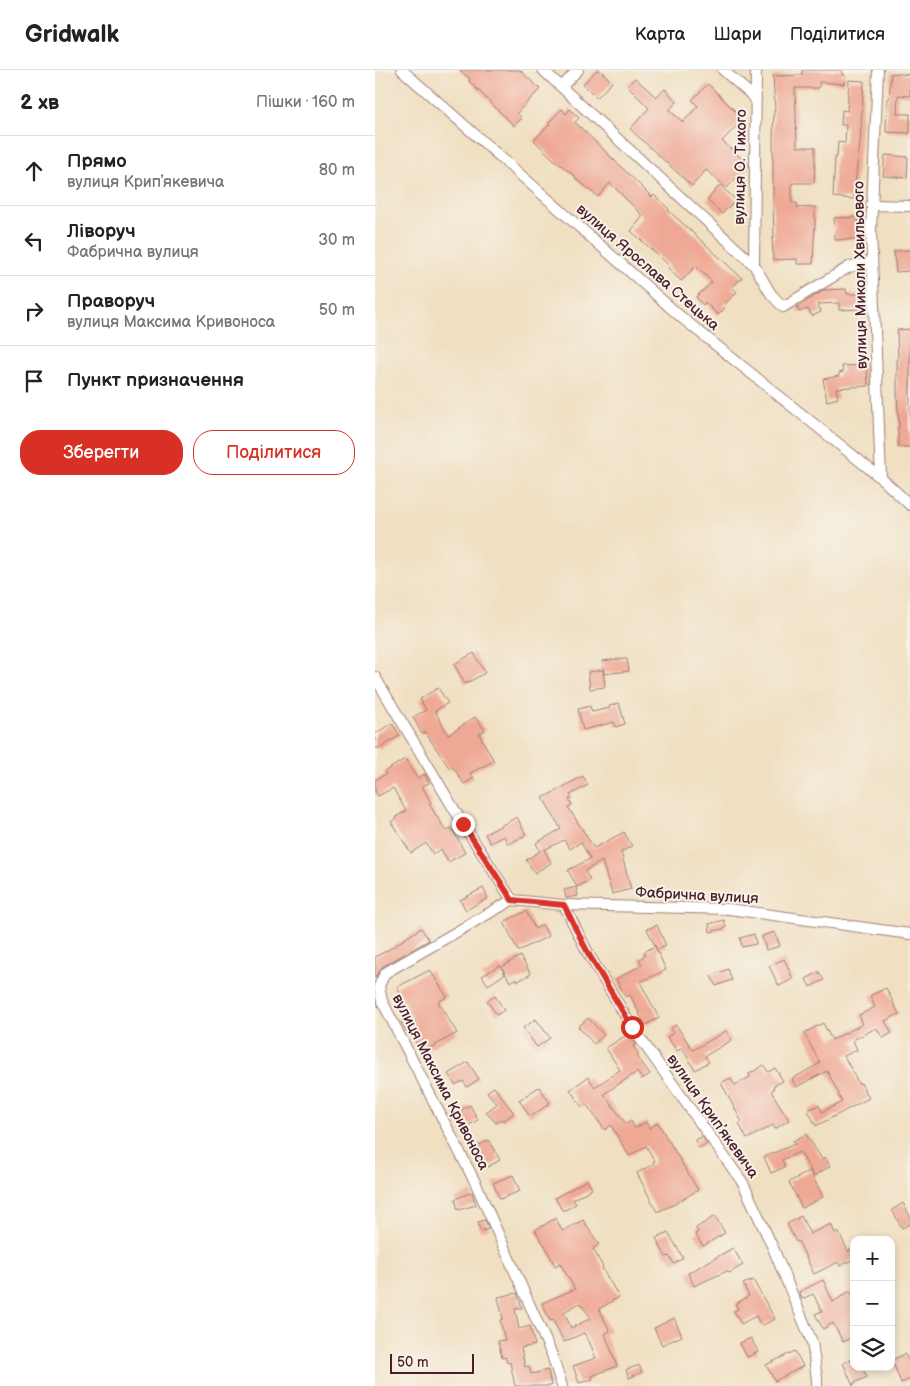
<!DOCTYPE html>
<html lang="uk">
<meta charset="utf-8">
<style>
body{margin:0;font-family:"Balsamiq Sans",sans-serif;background:#f2f2f2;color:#222}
.controls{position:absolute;right:15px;bottom:15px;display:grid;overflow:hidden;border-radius:10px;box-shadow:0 2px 8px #0003}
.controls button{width:45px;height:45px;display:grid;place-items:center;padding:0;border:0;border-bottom:1px solid #e0e0e0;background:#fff;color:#222;font:25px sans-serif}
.scale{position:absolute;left:15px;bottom:12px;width:84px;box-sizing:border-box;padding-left:5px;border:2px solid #4a1f2b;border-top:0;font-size:14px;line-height:18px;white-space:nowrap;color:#4a1f2b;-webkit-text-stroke:4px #f7f3e8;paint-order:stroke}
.stop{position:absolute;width:15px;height:15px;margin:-11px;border:4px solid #d93025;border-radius:50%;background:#fff}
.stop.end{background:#d93025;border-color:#fff;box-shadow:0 1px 5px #0008}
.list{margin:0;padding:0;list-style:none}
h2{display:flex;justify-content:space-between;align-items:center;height:65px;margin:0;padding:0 20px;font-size:21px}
h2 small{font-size:16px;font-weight:400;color:#767676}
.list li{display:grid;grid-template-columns:32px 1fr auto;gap:15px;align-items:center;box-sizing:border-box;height:70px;padding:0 20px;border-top:1px solid #e0e0e0}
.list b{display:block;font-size:19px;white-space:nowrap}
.list p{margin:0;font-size:16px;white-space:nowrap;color:#767676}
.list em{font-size:16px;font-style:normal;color:#767676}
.actions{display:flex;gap:10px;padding:15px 20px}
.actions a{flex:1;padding:11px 0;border:1px solid #d93025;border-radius:20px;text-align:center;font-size:18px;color:#d93025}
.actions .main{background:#d93025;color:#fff}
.icon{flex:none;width:28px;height:28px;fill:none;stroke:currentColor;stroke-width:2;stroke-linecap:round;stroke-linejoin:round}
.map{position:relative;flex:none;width:535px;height:1316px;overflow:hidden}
header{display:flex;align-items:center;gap:30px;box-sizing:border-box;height:70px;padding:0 25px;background:#fff;border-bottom:1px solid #e0e0e0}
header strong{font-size:24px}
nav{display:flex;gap:28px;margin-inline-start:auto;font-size:18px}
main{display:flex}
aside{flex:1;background:#fff}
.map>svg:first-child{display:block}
.building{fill:#efa894;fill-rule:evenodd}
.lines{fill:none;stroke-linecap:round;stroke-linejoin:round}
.minor-casing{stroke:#9d7f76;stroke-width:12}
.minor{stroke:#fff;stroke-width:10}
.route{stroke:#d93025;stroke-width:6}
.labels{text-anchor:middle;stroke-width:4;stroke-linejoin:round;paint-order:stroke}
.street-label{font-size:15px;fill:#4a1f2b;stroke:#f7f3e8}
</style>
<header>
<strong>Gridwalk</strong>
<nav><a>Карта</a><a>Шари</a><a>Поділитися</a></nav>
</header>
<main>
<aside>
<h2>2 хв<small>Пішки · 160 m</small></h2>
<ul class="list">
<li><svg class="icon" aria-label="ahead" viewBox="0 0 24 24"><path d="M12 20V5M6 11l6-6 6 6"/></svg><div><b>Прямо</b><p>вулиця Крипʼякевича</p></div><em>80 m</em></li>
<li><svg class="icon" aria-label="left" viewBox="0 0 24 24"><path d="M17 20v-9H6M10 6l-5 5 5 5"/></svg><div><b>Ліворуч</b><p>Фабрична вулиця</p></div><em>30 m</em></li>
<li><svg class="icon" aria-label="right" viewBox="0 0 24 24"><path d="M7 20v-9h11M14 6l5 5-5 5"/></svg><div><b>Праворуч</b><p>вулиця Максима Кривоноса</p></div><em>50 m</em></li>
<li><svg class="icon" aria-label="arrive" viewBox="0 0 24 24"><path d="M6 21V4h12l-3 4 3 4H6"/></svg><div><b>Пункт призначення</b></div></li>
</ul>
<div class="actions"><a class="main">Зберегти</a><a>Поділитися</a></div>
</aside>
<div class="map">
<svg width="535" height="1316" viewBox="0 0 535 1316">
<rect width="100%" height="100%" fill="#f7f3e8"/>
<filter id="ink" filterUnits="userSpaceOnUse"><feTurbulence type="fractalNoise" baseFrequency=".02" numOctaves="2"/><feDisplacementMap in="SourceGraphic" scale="10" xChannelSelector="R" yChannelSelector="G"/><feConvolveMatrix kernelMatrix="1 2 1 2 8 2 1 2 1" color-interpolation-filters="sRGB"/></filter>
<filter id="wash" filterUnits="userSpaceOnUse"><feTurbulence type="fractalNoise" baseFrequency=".0096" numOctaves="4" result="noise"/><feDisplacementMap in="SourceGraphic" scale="20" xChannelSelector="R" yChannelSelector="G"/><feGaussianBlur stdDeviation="1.12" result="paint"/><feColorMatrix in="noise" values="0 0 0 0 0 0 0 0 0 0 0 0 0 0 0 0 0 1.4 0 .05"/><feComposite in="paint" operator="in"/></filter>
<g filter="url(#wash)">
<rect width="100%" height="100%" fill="#f0dfc1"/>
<g id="blocks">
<path class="building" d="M 84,0 L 145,0 L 165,19 L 142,43 L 147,48 L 139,56 L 94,11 L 95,9 Z
M 222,0 L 225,0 L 237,12 L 222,28 L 208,14 Z
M 427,0 L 467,0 L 467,5 L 470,5 L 469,14 L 444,12 L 444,18 L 420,18 L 422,77 L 440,77 L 440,94 L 439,113 L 417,113 L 417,133 L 422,133 L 423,138 L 440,137 L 440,153 L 438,194 L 422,194 L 422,189 L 398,190 L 397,168 L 399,168 L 398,134 L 398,71 L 399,40 L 400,40 L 398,6 L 427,5 Z
M 516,3 L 535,5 L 535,26 L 523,25 L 522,44 L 535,44 L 535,63 L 511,62 L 512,29 L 514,29 Z
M 260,8 L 281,27 L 290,19 L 302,32 L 294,40 L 308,52 L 323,36 L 317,30 L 333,14 L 368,49 L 347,71 L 373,94 L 373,97 L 367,103 L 366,102 L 352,118 L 331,100 L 317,116 L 255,59 L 274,38 L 252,16 Z
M 474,10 L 489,11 L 485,72 L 483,93 L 482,93 L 479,129 L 458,127 L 460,87 L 462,87 L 463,72 L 470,73 L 471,55 L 466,55 L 467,40 L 472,41 Z
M 187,39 L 191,44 L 195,39 L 204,48 L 200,52 L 277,127 L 279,125 L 294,139 L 293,140 L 367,208 L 357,217 L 362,222 L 348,236 L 350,238 L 343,245 L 330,232 L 328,235 L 321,227 L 337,212 L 321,196 L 306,211 L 293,198 L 295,196 L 256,161 L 268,146 L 235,113 L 223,127 L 200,108 L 201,107 L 177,88 L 159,70 L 175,54 L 173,53 Z
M 510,85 L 533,87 L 532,108 L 508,106 Z
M 345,115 L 361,130 L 347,144 L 332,130 Z
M 483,147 L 484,169 L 460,170 L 459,148 Z
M 535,180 L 535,201 L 521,202 L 519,181 Z
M 471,219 L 472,224 L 486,224 L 487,239 L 464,240 L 464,233 L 443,234 L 446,242 L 437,246 L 433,239 L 424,242 L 422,237 L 449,220 Z
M 535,259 L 535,377 L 523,377 L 523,357 L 524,357 L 522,323 L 522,290 L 523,290 L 522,260 Z
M 492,295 L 493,316 L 461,318 L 463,328 L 452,331 L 448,309 L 464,306 L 464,303 L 468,302 L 467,296 Z
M 99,583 L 110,603 L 90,614 L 79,594 Z
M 244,589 L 252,589 L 254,601 L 229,604 L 227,591 Z
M 228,600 L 230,617 L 215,619 L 213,602 Z
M 63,618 L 73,633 L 60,641 L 73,665 L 100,647 L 110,660 L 104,664 L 119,691 L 95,703 L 99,708 L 89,714 L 78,697 L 75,699 L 50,662 L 47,664 L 38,647 L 51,640 L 45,629 Z
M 244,633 L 250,654 L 241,657 L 239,652 L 208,660 L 203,639 L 215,636 L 217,642 L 235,638 L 234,636 Z
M 17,653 L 25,665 L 4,679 L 3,677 L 0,679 L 0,664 Z
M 30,689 L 42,708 L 50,704 L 54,713 L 47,716 L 56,733 L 54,734 L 71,761 L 77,758 L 90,783 L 73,792 L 66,779 L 58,784 L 51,773 L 36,783 L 16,752 L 23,747 L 22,746 L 31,741 L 18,718 L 3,726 L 0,722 L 0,710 L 11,704 L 9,702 Z
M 208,706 L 213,715 L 195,725 L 197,728 L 194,729 L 197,735 L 193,737 L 219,778 L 249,762 L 257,776 L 246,782 L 256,819 L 237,824 L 227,791 L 210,801 L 215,810 L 202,817 L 193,800 L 215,789 L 206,772 L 195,779 L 189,770 L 169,780 L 176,793 L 160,803 L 151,790 L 165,781 L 161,773 L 186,759 L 168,728 Z
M 142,747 L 151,765 L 133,774 L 129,766 L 115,773 L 110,764 Z
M 201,817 L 203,826 L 191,828 L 189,820 Z
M 108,818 L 113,828 L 91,840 L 85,830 Z
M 151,841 L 160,859 L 167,855 L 174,866 L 143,881 L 129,852 Z
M 349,850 L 351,858 L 335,862 L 334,854 Z
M 282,855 L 291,876 L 282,880 L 272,859 Z
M 46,858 L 54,870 L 7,897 L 0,908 L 0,887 L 13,880 Z
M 400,862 L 405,876 L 391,880 L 387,866 Z
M 379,864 L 381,874 L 367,877 L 365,868 Z
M 280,876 L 291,900 L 265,912 L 284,948 L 270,955 L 255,925 L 251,927 L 241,909 L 267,895 L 264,889 L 270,886 L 269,882 Z
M 145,886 L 156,904 L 143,911 L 141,909 L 135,912 L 127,897 Z
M 409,889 L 418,909 L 404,916 L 394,896 Z
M 125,895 L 130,904 L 113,915 L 107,906 Z
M 353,899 L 357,910 L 341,916 L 336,906 Z
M 55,900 L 72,927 L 63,932 L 82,963 L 46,983 L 34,959 L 31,961 L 26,952 L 37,947 L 22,917 Z
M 444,902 L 449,910 L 435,917 L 431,909 Z
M 511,918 L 524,944 L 510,951 L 517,963 L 508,968 L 501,958 L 478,970 L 482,980 L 469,986 L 484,1014 L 486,1013 L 494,1028 L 441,1056 L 433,1040 L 444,1035 L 447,1042 L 467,1032 L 463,1025 L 464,1024 L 452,1001 L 421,1017 L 417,1009 L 445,993 L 429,963 L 448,953 L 457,970 L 488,954 L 484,945 L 500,937 L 495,926 Z
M 120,926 L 129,940 L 122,945 L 112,931 Z
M 213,948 L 229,965 L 219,974 L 203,957 Z
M 161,949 L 175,968 L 162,977 L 148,958 Z
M 301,955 L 318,980 L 351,961 L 357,970 L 330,986 L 334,992 L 320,1000 L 307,978 L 302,981 L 292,967 L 298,963 L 295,959 Z
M 253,964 L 261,974 L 258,976 L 264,984 L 262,986 L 275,1004 L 267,1009 L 262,1002 L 229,1024 L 251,1054 L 256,1051 L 260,1058 L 271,1052 L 274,1058 L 283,1053 L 323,1120 L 298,1135 L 282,1142 L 262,1103 L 279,1094 L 278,1092 L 280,1091 L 271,1076 L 254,1086 L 236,1055 L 230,1060 L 211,1034 L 207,1037 L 195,1020 L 213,1007 L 220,1017 L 245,1000 L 231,978 Z
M 93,992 L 104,1009 L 92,1017 L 88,1011 L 80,1015 L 73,1004 Z
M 389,995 L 393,1002 L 400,998 L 408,1011 L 398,1016 L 399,1019 L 396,1021 L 414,1050 L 400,1059 L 398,1055 L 372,1069 L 364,1054 L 367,1052 L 346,1013 L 355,1008 L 360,1015 L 375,1007 L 374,1004 Z
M 119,1017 L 139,1043 L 128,1051 L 126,1049 L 121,1053 L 111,1042 L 122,1034 L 112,1022 Z
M 164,1017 L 175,1033 L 155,1047 L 144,1030 Z
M 95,1035 L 103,1050 L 87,1059 L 79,1044 Z
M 431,1064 L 447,1089 L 450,1087 L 455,1096 L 439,1106 L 425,1082 L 407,1090 L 410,1097 L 396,1103 L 389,1087 L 420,1074 L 418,1071 Z
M 327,1067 L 332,1074 L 323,1078 L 320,1070 Z
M 114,1070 L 125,1090 L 111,1098 L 100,1077 Z
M 435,1101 L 448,1127 L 427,1138 L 414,1112 Z
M 138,1105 L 145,1121 L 125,1129 L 118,1113 Z
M 212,1110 L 217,1119 L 198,1129 L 201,1134 L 190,1140 L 187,1140 L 180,1128 Z
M 97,1122 L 101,1135 L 83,1140 L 80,1129 Z
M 528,1133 L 535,1146 L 535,1154 L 527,1158 L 517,1140 Z
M 340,1146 L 350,1163 L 328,1176 L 320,1164 L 323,1162 L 321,1158 Z
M 426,1146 L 435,1164 L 456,1154 L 460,1163 L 463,1161 L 473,1181 L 479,1178 L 479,1189 L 465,1196 L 463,1192 L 439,1204 L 423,1171 L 421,1172 L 412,1154 Z
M 181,1148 L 187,1161 L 208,1150 L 224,1174 L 218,1179 L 228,1197 L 227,1198 L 244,1227 L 224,1239 L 235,1261 L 230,1264 L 242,1296 L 217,1306 L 218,1309 L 204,1313 L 198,1296 L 221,1288 L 214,1271 L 209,1263 L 189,1272 L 178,1250 L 175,1251 L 167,1233 L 200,1219 L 185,1193 L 180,1196 L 170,1175 L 169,1175 L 160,1160 ZM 205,1233 L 216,1248 L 196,1258 L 189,1242 Z
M 110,1150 L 114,1159 L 105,1161 L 103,1152 Z
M 293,1162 L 308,1188 L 299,1194 L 294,1186 L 291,1187 L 281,1168 Z
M 358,1178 L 368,1195 L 354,1203 L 352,1201 L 319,1216 L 313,1203 Z
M 378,1210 L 400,1249 L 386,1256 L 381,1246 L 366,1254 L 359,1241 L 363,1239 L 360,1234 L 374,1226 L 368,1214 Z
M 448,1210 L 458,1232 L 475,1221 L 479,1227 L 479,1266 L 468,1272 L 458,1253 L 448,1259 L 440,1244 L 447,1241 L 438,1224 L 427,1229 L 424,1222 Z
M 142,1223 L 147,1238 L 140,1239 L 144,1259 L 155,1256 L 160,1275 L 146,1278 L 150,1297 L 154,1296 L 156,1304 L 173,1300 L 176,1316 L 140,1316 L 135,1292 L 132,1293 L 130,1287 L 127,1288 L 123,1271 L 130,1270 L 125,1250 L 128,1249 L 123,1227 Z
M 299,1248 L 307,1266 L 287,1275 L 279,1258 Z
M 376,1268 L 383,1282 L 372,1287 L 365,1273 Z
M 420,1281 L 428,1296 L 400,1311 L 391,1295 Z
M 530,1284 L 535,1294 L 535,1309 L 526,1313 L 517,1290 Z
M 479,1288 L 479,1297 L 487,1297 L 492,1307 L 479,1313 L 478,1316 L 468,1293 Z
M 264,1295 L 267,1302 L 254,1308 L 251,1300 Z"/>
</g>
</g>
<g filter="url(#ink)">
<use href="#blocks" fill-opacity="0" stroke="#9d7f76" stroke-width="1"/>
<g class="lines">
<g class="minor-casing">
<path id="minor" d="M 27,0 L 306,247 L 506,408 L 535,435
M 168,0 L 379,195 L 396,224 L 408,237 L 474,197 L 497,192
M 348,0 L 381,29
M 503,0 L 496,161 L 506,408
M 187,16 L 203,0
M 496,135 L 535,136
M 379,195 L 381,0
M 0,607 L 88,754 L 137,830
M 137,830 L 10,903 L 4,916 L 7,931 L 101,1114 L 177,1285 L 187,1316
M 137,830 L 189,835 L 354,839 L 535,864
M 189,835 L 213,883 L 257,957 L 368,1113 L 398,1178 L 437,1272 L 442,1309 L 442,1316"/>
</g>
<use href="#minor" class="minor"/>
</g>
</g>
<g class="lines" filter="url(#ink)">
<path class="route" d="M 88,754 L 137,830 L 189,835 L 213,883 L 257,957"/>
</g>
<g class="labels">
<g class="street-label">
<text transform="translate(365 97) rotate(-89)" y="5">вулиця О. Тихого</text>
<text transform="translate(273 197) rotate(41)" y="5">вулиця Ярослава Стецька</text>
<text transform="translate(485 205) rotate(-91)" y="5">вулиця Миколи Хвильового</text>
<text transform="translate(322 825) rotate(3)" y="5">Фабрична вулиця</text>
<text transform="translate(66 1012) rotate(63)" y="5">вулиця Максима Кривоноса</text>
<text transform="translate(338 1046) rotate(55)" y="5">вулиця Крипʼякевича</text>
</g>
</g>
</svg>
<div class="controls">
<button>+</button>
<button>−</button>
<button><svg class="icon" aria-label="layers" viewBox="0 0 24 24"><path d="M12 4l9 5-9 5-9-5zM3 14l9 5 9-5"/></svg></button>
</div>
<div class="scale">50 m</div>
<div class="stop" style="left:257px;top:957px"></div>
<div class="stop end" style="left:88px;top:754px"></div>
</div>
</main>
